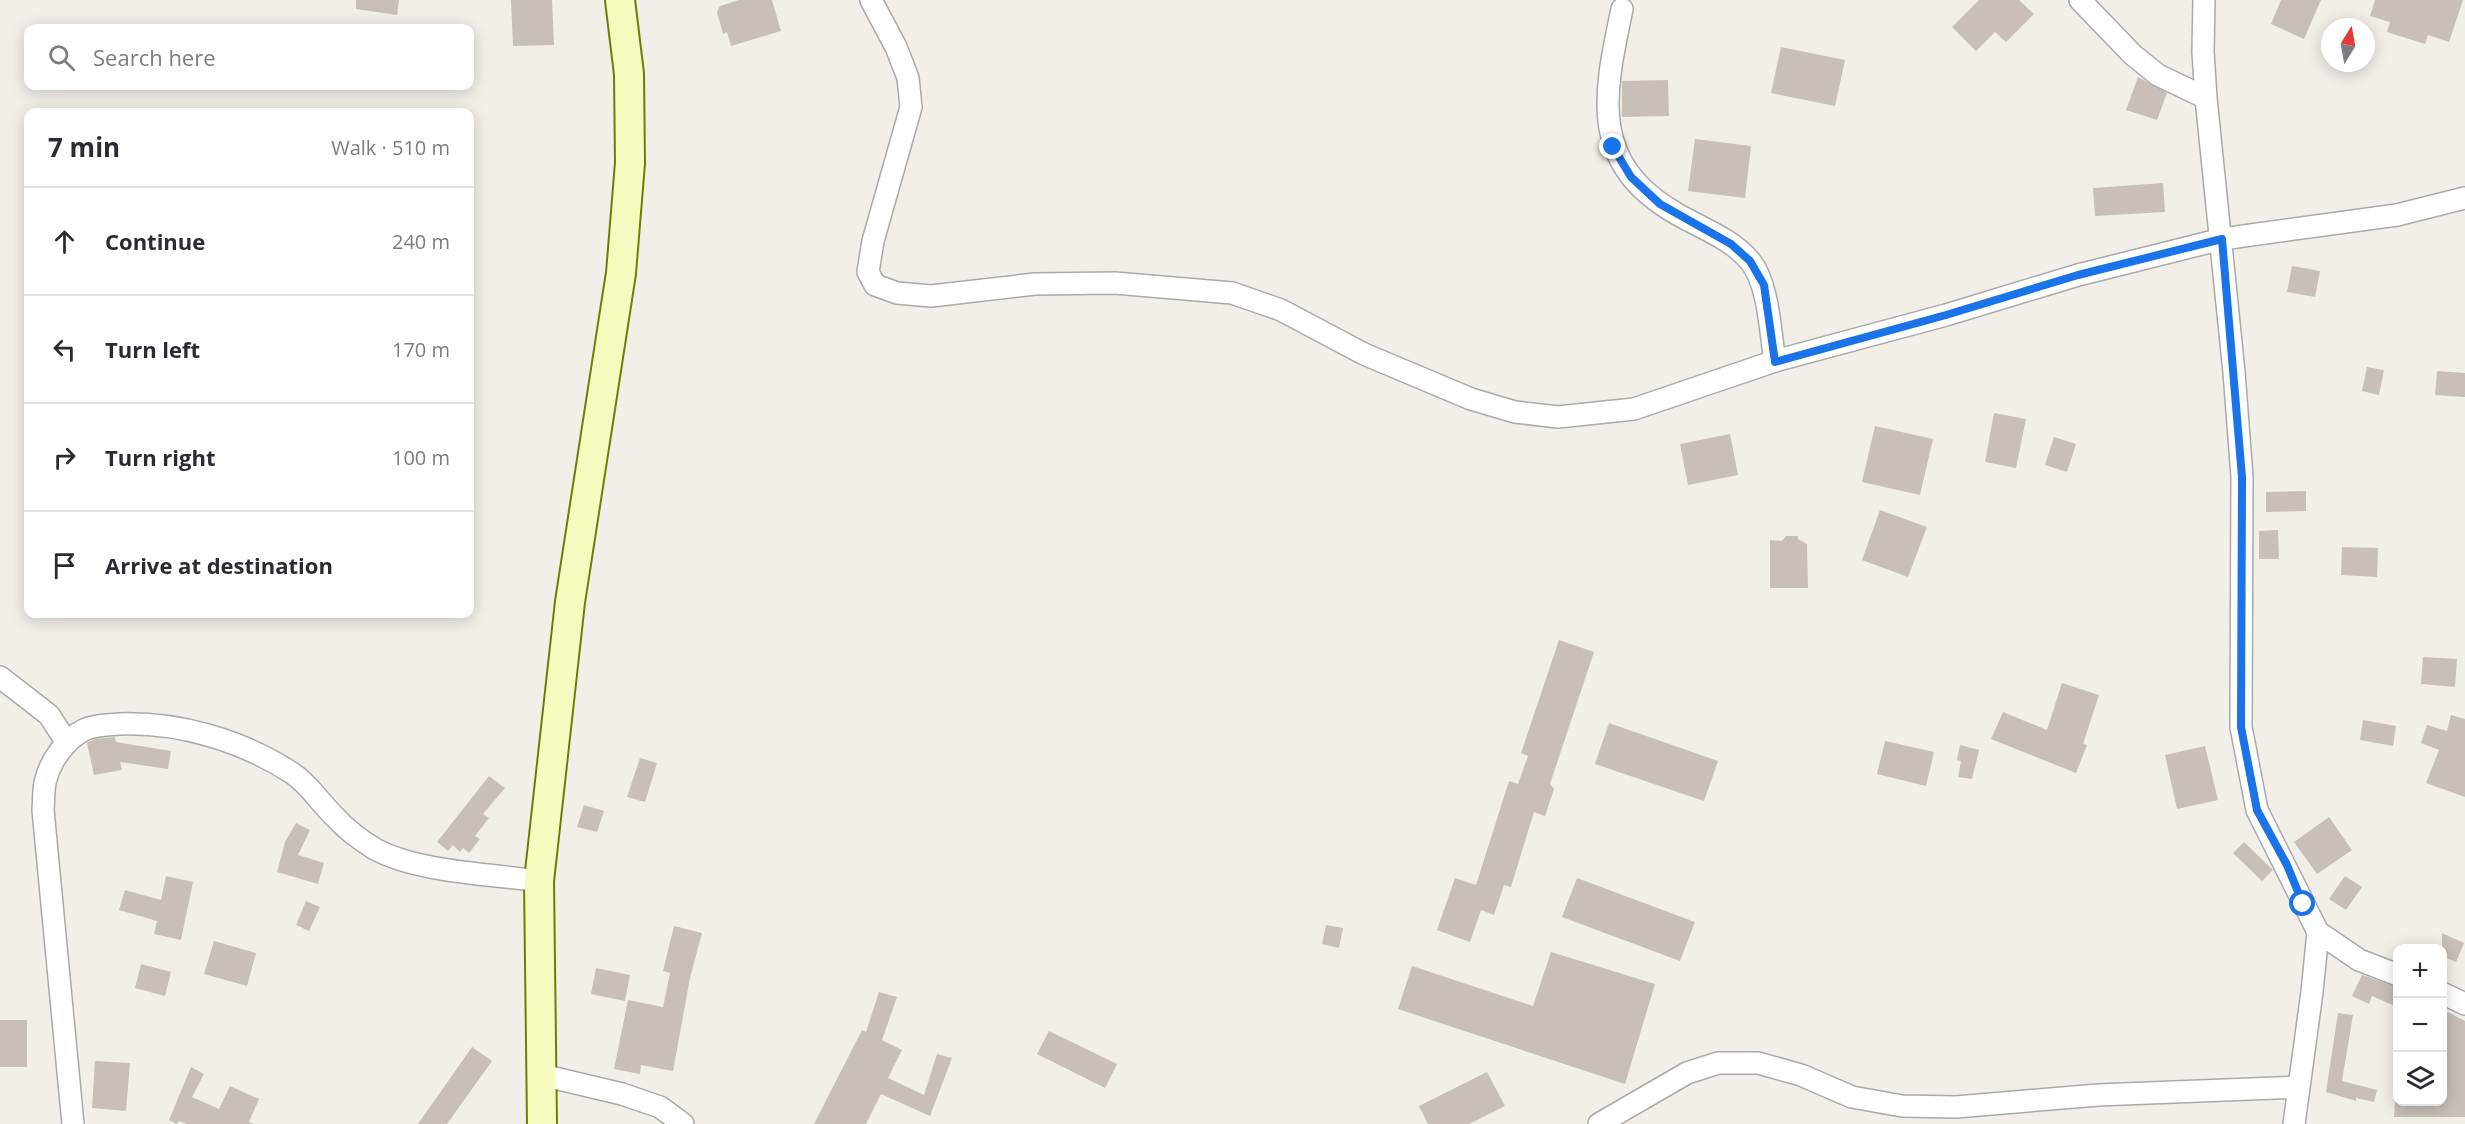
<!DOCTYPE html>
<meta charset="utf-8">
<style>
body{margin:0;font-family:"Open Sans",sans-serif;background:#f7f7f7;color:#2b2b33}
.controls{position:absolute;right:18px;bottom:18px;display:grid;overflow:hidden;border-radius:12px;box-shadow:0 3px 15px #0003}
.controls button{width:54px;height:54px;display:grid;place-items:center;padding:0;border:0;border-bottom:2px solid #e1e1e2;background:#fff;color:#2b2b33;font:30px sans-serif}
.compass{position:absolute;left:2321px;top:18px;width:54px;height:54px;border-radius:50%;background:#fff;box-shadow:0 3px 15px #0003;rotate:11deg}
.stop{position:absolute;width:18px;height:18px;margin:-14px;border:4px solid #1a73e8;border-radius:50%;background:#fff}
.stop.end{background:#1a73e8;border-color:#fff;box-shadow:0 2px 6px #0008}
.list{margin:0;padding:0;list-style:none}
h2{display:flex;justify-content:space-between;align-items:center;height:78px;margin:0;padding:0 24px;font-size:26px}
h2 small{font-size:20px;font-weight:400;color:#7c7c81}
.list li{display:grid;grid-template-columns:39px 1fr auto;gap:18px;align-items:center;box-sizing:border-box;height:108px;padding:0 24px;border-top:2px solid #e1e1e2}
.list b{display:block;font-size:22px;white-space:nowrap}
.list em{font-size:20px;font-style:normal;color:#7c7c81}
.icon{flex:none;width:33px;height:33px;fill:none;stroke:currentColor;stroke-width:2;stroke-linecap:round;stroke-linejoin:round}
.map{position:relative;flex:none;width:2465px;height:1124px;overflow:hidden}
.search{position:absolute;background:#fff;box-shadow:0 3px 15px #0003;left:24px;top:24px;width:450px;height:66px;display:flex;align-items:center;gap:15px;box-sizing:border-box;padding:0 21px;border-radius:12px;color:#7c7c81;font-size:22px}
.panel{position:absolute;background:#fff;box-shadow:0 3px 15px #0003;left:24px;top:108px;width:450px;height:510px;border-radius:12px}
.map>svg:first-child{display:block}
.building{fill:#c7bfb8}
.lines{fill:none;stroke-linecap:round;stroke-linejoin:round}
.street-casing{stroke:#a9a9a9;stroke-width:24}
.secondary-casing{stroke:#707d05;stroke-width:32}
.street{stroke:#fff;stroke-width:21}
.secondary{stroke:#f7fabf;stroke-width:28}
.route{stroke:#1a73e8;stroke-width:8}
</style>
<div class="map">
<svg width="2465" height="1124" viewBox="0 0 2465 1124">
<rect width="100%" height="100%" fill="#f2efe9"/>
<path class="building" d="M 356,0 L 399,0 L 397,15 L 356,9 Z
M 511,0 L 552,0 L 554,45 L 513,46 Z
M 739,0 L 772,0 L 781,31 L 731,46 L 727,32 L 723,34 L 717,12 L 720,6 Z
M 1979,0 L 2019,0 L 2034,14 L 2006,42 L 1995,32 L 1976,51 L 1952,27 Z
M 2281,0 L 2321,0 L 2304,39 L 2271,24 Z
M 2375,0 L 2463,0 L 2449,42 L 2428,35 L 2425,44 L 2387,32 L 2390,22 L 2370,16 Z
M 1781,47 L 1845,60 L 1835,106 L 1771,93 Z
M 2138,77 L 2167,93 L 2157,120 L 2126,110 Z
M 1668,80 L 1669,116 L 1622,117 L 1622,81 Z
M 1695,139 L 1751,146 L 1745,198 L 1688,191 Z
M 2163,183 L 2165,212 L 2095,216 L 2093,188 Z
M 2292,266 L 2320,271 L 2315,297 L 2287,292 Z
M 2367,367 L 2384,370 L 2379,395 L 2362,391 Z
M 2437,371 L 2465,373 L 2465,397 L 2435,395 Z
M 1994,413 L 2026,419 L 2016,468 L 1985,462 Z
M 1875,426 L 1933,439 L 1920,495 L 1862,482 Z
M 1730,434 L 1738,475 L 1688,485 L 1680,444 Z
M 2054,437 L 2076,444 L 2067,472 L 2045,465 Z
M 2306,491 L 2306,511 L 2266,512 L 2266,492 Z
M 1880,510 L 1927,527 L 1908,577 L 1862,560 Z
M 2278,530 L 2279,559 L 2259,559 L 2259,531 Z
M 1786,536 L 1798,536 L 1798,539 L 1807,544 L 1808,588 L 1770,588 L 1770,540 L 1782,541 Z
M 2342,547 L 2378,548 L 2377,577 L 2341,575 Z
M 1559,640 L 1594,652 L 1550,784 L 1554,789 L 1545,816 L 1534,812 L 1511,887 L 1504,885 L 1494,915 L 1481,910 L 1470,942 L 1437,930 L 1455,878 L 1476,885 L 1509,781 L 1518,784 L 1528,756 L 1521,753 Z
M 2423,657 L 2457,659 L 2455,687 L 2421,684 Z
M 2062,683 L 2099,695 L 2083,744 L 2087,745 L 2076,773 L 1991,739 L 2003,712 L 2047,730 Z
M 2451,715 L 2465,719 L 2465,797 L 2426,783 L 2439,750 L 2421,743 L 2427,725 L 2447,731 Z
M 2363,720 L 2396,726 L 2393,746 L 2360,740 Z
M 1609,723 L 1718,761 L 1704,801 L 1595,764 Z
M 115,737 L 116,742 L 171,751 L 168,769 L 120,762 L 122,770 L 94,775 L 87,743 L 95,739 Z
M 1885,741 L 1934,752 L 1926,786 L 1877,774 Z
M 1960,745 L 1979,750 L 1972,779 L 1958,777 L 1961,761 L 1957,760 Z
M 2205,746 L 2218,800 L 2177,809 L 2165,755 Z
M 640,758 L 657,763 L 645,802 L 627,797 Z
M 489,776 L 505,788 L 483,814 L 489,818 L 475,836 L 480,839 L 469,853 L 463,848 L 460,852 L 453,845 L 448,851 L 437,842 Z
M 584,805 L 604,811 L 597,832 L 577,827 Z
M 2329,817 L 2352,850 L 2317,874 L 2294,842 Z
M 296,823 L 310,830 L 298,855 L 324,863 L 318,884 L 277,872 L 285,842 Z
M 2244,842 L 2273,870 L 2262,881 L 2233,853 Z
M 166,876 L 193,882 L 181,940 L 154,934 L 157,921 L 119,910 L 125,890 L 161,900 Z
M 2345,876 L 2362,887 L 2346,910 L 2329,899 Z
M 1577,878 L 1695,922 L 1680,961 L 1562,917 Z
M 306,901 L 320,907 L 309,931 L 296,925 Z
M 1326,925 L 1343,928 L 1339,948 L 1322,944 Z
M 674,926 L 702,933 L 690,978 L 673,1071 L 641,1065 L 640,1074 L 614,1069 L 628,1000 L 663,1007 L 670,973 L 663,971 Z
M 2442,933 L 2464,943 L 2456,962 L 2442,956 Z
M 214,941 L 256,953 L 247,986 L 204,974 Z
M 1551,952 L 1655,984 L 1625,1084 L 1398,1009 L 1412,966 L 1533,1006 Z
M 141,964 L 171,972 L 165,996 L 135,988 Z
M 596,968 L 630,975 L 625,1001 L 591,994 Z
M 2362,975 L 2397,987 L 2397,1007 L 2372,996 L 2369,1004 L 2352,996 Z
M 879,992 L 897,997 L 882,1040 L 902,1050 L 888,1078 L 924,1095 L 937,1054 L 952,1058 L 930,1116 L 881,1094 L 866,1124 L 814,1124 L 862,1030 L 866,1032 Z
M 2442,1009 L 2465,1021 L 2465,1117 L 2394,1117 L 2395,1101 L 2442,1101 Z
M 2338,1013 L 2353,1015 L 2342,1081 L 2377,1090 L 2374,1102 L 2356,1098 L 2356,1101 L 2326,1092 Z
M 0,1020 L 27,1020 L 27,1067 L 0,1067 Z
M 1049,1031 L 1117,1064 L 1105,1088 L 1037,1054 Z
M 472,1047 L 492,1061 L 447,1124 L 418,1124 Z
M 95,1061 L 130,1063 L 126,1111 L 92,1108 Z
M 191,1067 L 204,1074 L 192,1097 L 219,1109 L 230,1086 L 259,1099 L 249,1122 L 254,1124 L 187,1124 L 179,1121 L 177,1124 L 169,1120 Z
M 1487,1072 L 1505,1106 L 1469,1124 L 1428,1124 L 1419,1106 Z"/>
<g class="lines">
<g class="street-casing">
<path id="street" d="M 871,0 L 896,47 L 908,78 L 911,107 L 873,241 L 868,272 L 875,285 L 897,293 L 931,296 L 1035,284 L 1115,283 L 1232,293 L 1281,310 L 1364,354 L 1471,399 L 1515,412 L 1558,417 L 1634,409 L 1775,361 L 1946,315 L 2078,275 L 2222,239 L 2397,215 L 2465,198
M 2080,0 L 2133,55 L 2158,75 L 2206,98
M 2204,0 L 2203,52 L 2206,98 L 2234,372 L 2242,477 L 2241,727 L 2257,810 L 2318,932 L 2312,992 L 2294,1124
M 1622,9 C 1604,95 1588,163 1677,214 C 1701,228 1732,239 1750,261 C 1769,284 1770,332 1775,361
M 0,677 L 49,715 L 67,743
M 2318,932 L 2359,960 L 2398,975
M 2442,993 L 2465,1004
M 542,1075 L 622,1094 L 660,1107 L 683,1124
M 73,1124 L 43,810 C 44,800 43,788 46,779 C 51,760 66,739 84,730 C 93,725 109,725 119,724 C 179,722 241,740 292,773 C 310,785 320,803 336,818 C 346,829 362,841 375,849 C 417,872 490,874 539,881
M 1599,1124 L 1687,1073 L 1718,1063 L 1758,1063 L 1801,1075 L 1852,1097 L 1902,1106 L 1956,1107 L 2098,1095 L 2299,1087"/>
</g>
<g class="secondary-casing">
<path id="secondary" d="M 542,1124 L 539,881 L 570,602 L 621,273 L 630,163 L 629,74 L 620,0"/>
</g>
<use href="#street" class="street"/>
<use href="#secondary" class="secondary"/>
</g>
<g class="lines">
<path class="route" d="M 1613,147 L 1631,177 L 1660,204 L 1731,244 L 1750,261 L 1764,285 L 1775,362 L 1946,315 L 2078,275 L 2222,239 L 2242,477 L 2241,727 L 2257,810 L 2287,865 L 2303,904"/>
</g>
</svg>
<div class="controls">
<button>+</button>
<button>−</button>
<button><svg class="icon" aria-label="layers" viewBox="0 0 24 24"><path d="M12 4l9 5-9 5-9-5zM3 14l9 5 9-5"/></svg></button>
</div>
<svg class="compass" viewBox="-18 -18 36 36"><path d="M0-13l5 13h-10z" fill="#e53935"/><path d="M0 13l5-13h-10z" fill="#7c7c81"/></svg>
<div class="stop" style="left:2303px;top:904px"></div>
<div class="stop end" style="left:1613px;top:147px"></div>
<div class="search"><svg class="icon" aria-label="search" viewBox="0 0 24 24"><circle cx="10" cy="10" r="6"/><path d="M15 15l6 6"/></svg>Search here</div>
<section class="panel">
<h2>7 min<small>Walk · 510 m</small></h2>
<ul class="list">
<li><svg class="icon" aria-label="ahead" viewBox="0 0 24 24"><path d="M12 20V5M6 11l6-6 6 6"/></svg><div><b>Continue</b></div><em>240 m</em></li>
<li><svg class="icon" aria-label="left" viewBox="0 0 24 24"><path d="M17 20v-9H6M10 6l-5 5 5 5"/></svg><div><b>Turn left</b></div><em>170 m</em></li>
<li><svg class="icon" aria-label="right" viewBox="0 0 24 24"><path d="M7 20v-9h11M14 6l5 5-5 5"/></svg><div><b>Turn right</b></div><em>100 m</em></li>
<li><svg class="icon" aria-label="arrive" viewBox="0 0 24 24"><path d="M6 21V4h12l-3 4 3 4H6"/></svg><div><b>Arrive at destination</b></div></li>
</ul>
</section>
</div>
